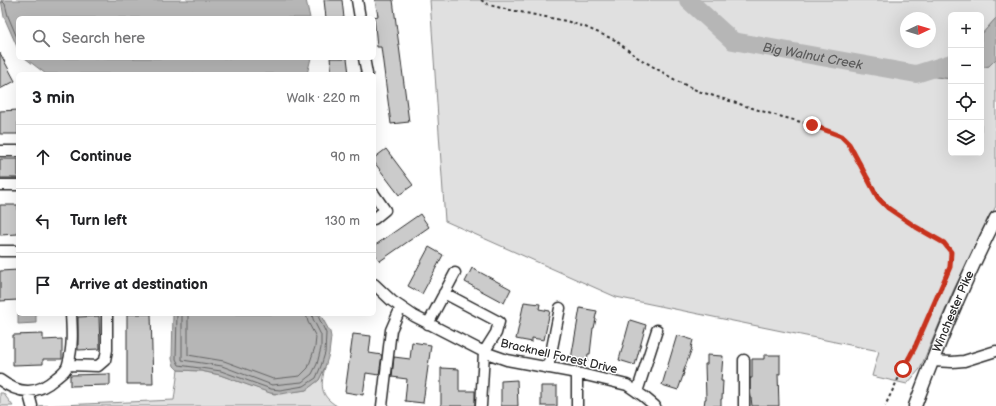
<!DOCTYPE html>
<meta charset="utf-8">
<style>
body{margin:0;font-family:"Balsamiq Sans",sans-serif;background:#f2f2f2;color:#202124}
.controls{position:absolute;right:12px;top:12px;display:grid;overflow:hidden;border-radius:6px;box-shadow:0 4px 16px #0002}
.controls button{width:36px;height:36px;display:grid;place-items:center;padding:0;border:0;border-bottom:1px solid #e0e0e0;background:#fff;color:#202124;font:20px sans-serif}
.compass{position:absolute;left:900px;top:12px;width:36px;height:36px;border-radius:50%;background:#fff;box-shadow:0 4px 16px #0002;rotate:86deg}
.stop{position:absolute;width:12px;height:12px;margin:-9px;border:3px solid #c8321e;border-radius:50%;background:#fff}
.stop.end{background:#c8321e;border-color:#fff;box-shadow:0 1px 4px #0008}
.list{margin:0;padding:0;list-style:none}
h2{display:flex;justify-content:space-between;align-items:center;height:52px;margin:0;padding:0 16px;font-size:17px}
h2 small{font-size:13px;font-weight:400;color:#757577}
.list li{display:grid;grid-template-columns:26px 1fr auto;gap:12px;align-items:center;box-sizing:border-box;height:64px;padding:0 16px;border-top:1px solid #e0e0e0}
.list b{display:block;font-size:15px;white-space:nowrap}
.list em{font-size:13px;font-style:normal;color:#757577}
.icon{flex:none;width:22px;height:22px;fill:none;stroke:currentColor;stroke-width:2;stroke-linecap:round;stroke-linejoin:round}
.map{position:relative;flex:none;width:996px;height:406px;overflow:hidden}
.search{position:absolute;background:#fff;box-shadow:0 4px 16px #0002;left:16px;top:16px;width:360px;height:44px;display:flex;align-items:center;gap:10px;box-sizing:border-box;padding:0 14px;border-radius:6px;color:#757577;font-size:15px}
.panel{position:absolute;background:#fff;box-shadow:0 4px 16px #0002;left:16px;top:72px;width:360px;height:244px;border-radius:6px}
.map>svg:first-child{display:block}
.green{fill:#e0e0e0;stroke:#868686;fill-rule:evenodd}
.water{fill:#b6b6b6;stroke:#7e7e7e}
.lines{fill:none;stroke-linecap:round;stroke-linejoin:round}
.shore{stroke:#636363;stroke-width:1}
.river{stroke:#b6b6b6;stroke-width:18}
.building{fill:#cbcbcb;stroke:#2b2b2b}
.minor-casing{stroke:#2b2b2b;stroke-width:13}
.major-casing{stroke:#2b2b2b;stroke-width:15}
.path{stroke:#2b2b2b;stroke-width:2;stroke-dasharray:3 3;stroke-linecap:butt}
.minor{stroke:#fff;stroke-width:10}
.major{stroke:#fff;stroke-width:12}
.route{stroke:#c8321e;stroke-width:5}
.labels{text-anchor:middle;stroke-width:3;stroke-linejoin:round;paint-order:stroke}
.street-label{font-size:12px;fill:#2b2b2b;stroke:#fff}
.water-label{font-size:13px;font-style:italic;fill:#5c5c5c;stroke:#fff}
</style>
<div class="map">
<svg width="996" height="406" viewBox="0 0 996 406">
<rect width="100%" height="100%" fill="#fff"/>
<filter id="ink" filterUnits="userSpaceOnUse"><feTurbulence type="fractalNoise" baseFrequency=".025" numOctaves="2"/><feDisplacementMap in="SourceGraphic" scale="8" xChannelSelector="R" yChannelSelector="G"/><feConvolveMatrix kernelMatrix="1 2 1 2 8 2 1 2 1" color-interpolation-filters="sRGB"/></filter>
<g filter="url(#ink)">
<path class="green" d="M 430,0 L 996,0 L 996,18 L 981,35 L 981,15 L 951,15 L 951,56 L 917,74 L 951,79 L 951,153 L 981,153 L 981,68 L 989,66 L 996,59 L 996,206 L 954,289 L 920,369 L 907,384 L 872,376 L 879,351 L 616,297 L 445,221 ZM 906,18 L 930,18 L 930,42 L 906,42 Z
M 325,367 C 321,385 319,395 337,406 L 39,406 L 174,400 L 178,370 L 201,371 L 220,375 L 274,394 L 306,390 L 319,380 Z
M 0,393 L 3,393 L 13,406 L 0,406 Z"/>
<path class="water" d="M 1,0 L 306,0 L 310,18 L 18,18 L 18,49 L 4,17 Z
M 996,18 L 996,59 L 989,66 L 981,68 L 981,35 Z
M 951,56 L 951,79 L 916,74 Z
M 25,58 L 311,58 L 307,74 L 46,74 Z
M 18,314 L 36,314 L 36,323 L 18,324 Z
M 173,314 L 320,314 L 330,332 L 331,337 L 329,354 L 325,367 L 319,380 L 306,390 L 280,394 L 270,393 L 220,375 L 201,371 L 178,370 L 174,366 L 172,359 Z"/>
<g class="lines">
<path class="shore" d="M 0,2 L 3,2 L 5,4 L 8,16 L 18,40
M 177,314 L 176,359 L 179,365 L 221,371 L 271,389 L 280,390 L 304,386 L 316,378 L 321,366 L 325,353 L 326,333 L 317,314
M 182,314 L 182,360 L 222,366 L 272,385 L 302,382 L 312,374 L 317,364 L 321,348 L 321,335 L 313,319 L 312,314
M 188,314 L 188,355 L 224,361 L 273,379 L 300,376 L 308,368 L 315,347 L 316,337 L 308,322 L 306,314"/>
<path class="river" id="s1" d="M 688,0 L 733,41 L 916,74 L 951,63"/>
</g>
<path class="building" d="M 324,0 L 342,0 L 344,18 L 326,18 Z
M 375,0 L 393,0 L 409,122 L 391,124 L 381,47 L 377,47 L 376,36 L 374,17 L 378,16 Z
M 0,53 L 15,81 L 0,89 Z
M 330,58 L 347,58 L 349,74 L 332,74 Z
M 18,110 L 18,134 L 0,134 L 0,111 Z
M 386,149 L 413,185 L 399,195 L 374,162 L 374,158 Z
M 0,159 L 18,159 L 18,178 L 0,178 Z
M 0,205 L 18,205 L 18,234 L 0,235 Z
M 420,214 L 429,227 L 380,261 L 374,253 L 374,246 Z
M 429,247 L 443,255 L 422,294 L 408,286 Z
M 472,268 L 511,289 L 504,303 L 465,282 Z
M 18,270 L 18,300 L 0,301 L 0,271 Z
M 524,302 L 540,304 L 539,309 L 550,311 L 544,340 L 532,338 L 532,342 L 516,339 Z
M 580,308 L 597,311 L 595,319 L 596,319 L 594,328 L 593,328 L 590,354 L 588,354 L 587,362 L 571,359 Z
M 127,314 L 151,314 L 153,384 L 127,384 Z
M 99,316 L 100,349 L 78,350 L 78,317 Z
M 630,320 L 646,325 L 635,365 L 619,360 Z
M 43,334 L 43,340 L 62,339 L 62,359 L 43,359 L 43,364 L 13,365 L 13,335 Z
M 353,334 L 371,336 L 369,353 L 382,355 L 379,375 L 366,373 L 363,395 L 345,392 Z
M 677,335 L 693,340 L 691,348 L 692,348 L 683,373 L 684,373 L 678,390 L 662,385 Z
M 412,342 L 431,345 L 423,403 L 405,401 L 407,379 L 392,377 L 394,357 L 410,359 Z
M 707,355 L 723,356 L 721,381 L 723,381 L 722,399 L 721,399 L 721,406 L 704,406 L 705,399 L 706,399 L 705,364 L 707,364 Z
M 764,355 L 780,355 L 780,374 L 778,374 L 779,406 L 752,406 L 750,389 L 750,378 L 752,378 L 752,359 L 764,359 Z
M 441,368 L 459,369 L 459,391 L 475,391 L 475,406 L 441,406 Z
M 110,374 L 110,385 L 70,386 L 70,375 Z
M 517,380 L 518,406 L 501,406 L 501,381 Z
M 541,386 L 557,386 L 557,406 L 541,406 Z"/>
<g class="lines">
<g class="minor-casing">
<path id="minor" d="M 357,0 L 360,18
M 364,58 L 367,74
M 0,151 L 18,151
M 0,185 L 18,185
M 374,194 L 385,210 L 374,219
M 0,251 L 18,251
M 374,284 L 392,301 L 414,316 L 484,352 L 507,360 L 577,373 L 627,385 L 643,396 L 655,406
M 444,293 L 499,322 L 496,333 L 484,352 L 481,406
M 428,324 L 455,273
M 932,361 L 952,362 L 964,361 L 996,351
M 68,365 L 98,366 L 105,360 L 107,350 L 107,314
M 548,368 L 560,308
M 577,373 L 577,406
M 0,380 C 20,395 37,395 56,378 C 61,374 67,370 68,364 C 73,348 72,330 71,314
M 28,391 L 32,406
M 637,392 L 657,330
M 382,406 L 391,330 L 401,307
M 744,406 L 744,360"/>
</g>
<g class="major-casing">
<g id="major">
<path id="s2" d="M 915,406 C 939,342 965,279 996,218"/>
</g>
</g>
<path class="path" d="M 481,0 L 489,5 L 505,9 L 566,21 L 585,27 L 615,40 L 637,57 L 677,81 L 698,91 L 768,113 L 812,125 L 841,136 L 849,144 L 879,198 L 888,208 L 916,227 L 944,243 L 951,252 C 952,269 943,283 937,298 C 921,335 902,370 885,406"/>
<use href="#minor" class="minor"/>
<use href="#major" class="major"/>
</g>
</g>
<g class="lines" filter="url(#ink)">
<path class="route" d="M 812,125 L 841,136 L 849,144 L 878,198 L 888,208 L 916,227 L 944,243 L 951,252 L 950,267 L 915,347 L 903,369"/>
</g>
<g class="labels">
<g class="street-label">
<text dy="4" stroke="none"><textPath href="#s2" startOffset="102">Winchester Pike</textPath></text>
<text transform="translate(559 356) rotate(13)" y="4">Bracknell Forest Drive</text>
</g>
<g class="water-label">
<text dy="5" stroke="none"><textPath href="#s1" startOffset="142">Big Walnut Creek</textPath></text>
</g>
</g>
</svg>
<div class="controls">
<button>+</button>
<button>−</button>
<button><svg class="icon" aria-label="locate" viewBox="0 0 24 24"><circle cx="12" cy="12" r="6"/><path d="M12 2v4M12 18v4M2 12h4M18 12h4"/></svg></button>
<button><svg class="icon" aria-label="layers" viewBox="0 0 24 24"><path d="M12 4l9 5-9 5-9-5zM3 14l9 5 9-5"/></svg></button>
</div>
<svg class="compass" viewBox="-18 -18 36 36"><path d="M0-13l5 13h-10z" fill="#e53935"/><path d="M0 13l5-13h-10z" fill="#757577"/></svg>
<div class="stop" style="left:903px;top:369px"></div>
<div class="stop end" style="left:812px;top:125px"></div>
<div class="search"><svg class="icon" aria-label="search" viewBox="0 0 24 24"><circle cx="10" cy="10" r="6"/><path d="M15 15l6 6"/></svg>Search here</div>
<section class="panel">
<h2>3 min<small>Walk · 220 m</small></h2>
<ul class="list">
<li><svg class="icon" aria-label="ahead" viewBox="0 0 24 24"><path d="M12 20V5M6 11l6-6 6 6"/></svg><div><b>Continue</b></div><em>90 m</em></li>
<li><svg class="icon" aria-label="left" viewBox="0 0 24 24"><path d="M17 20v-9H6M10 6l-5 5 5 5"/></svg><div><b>Turn left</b></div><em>130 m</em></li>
<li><svg class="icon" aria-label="arrive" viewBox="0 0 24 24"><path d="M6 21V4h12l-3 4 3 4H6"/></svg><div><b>Arrive at destination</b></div></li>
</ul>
</section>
</div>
